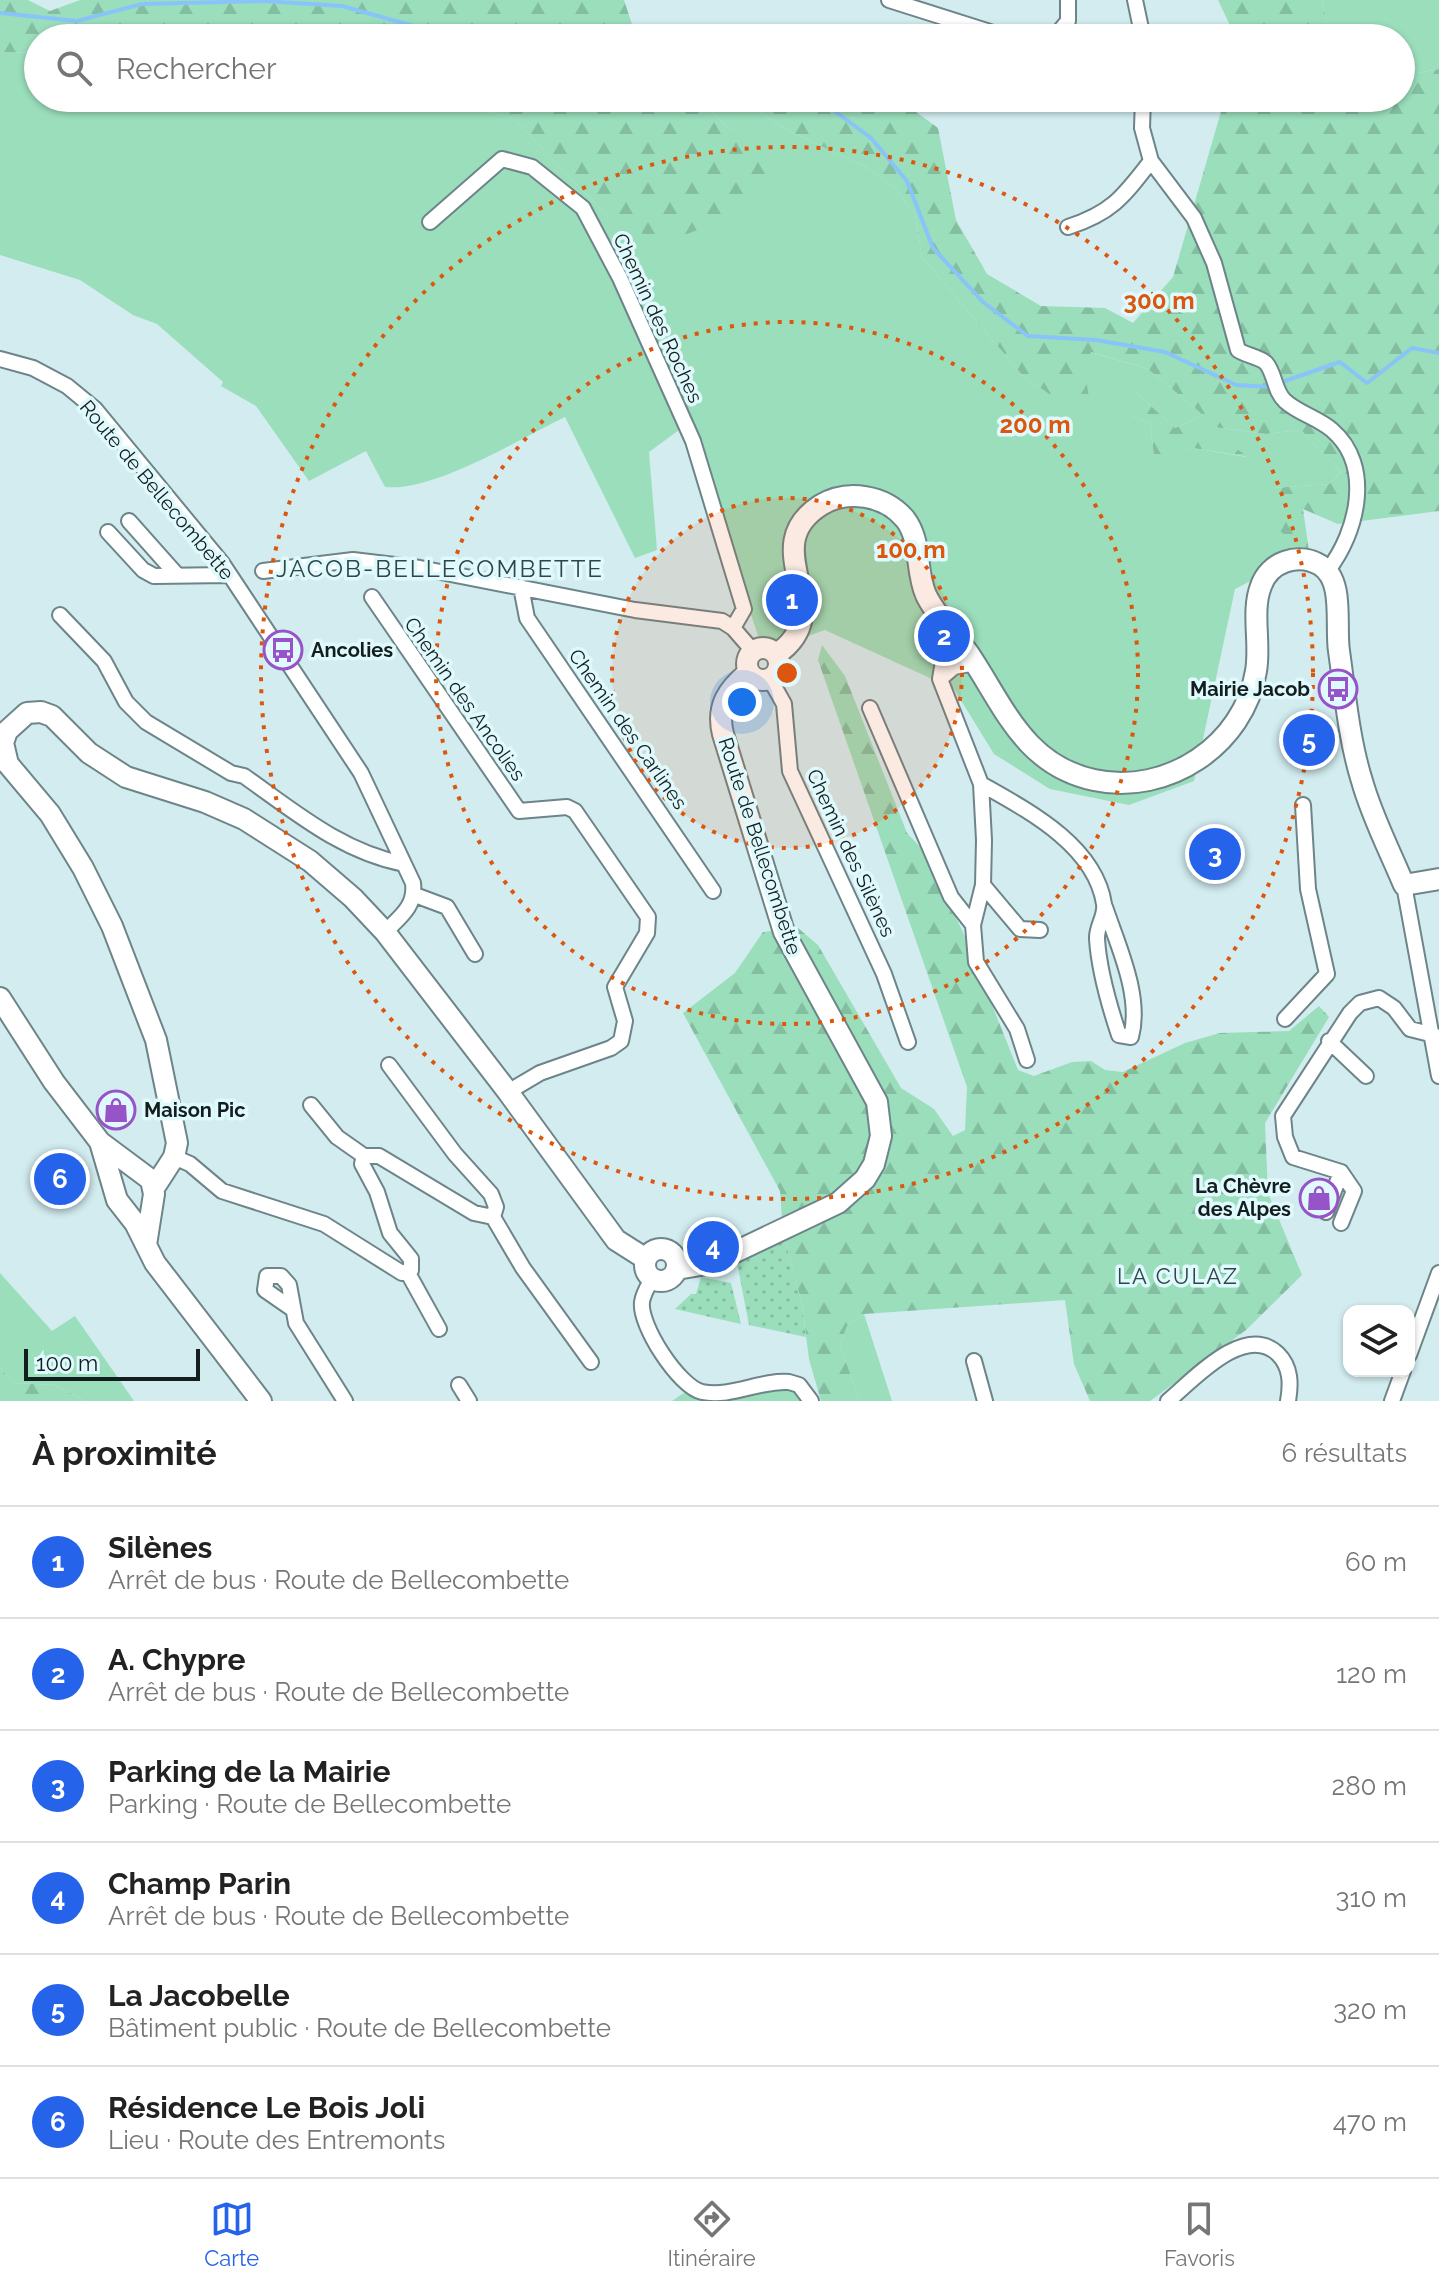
<!DOCTYPE html>
<html lang="fr">
<meta charset="utf-8">
<style>
body{margin:0;font-family:Raleway,sans-serif;background:#f2f2f2;color:#222}
.controls{position:absolute;right:24px;bottom:24px;display:grid;overflow:hidden;border-radius:16px;box-shadow:0 2px 6px #0004}
.controls button{width:72px;height:72px;display:grid;place-items:center;padding:0;border:0;border-bottom:2px solid #e0e0e0;background:#fff;color:#222;font:40px sans-serif}
.scale{position:absolute;left:24px;bottom:20px;width:176px;box-sizing:border-box;padding-left:8px;border:4px solid #141e1f;border-top:0;font-size:22px;line-height:28px;white-space:nowrap;color:#141e1f;-webkit-text-stroke:6px #dff9fc;paint-order:stroke}
.you{position:absolute;left:742px;top:702px;width:28px;height:28px;margin:-20px;border:6px solid #fff;border-radius:50%;background:#1a73e8;box-shadow:0 0 0 12px #1a73e833}
.badge{display:grid;place-items:center;width:52px;height:52px;border-radius:50%;background:#2563eb;color:#fff;font-size:26px;font-weight:700}
.pin{position:absolute;translate:-50% -50%;border:4px solid #fff;box-shadow:0 2px 8px #0006}
.list{margin:0;padding:0;list-style:none}
h2{display:flex;justify-content:space-between;align-items:center;height:104px;margin:0;padding:0 32px;font-size:34px}
h2 small{font-size:26px;font-weight:400;color:#767676}
.list li{display:grid;grid-template-columns:52px 1fr auto;gap:24px;align-items:center;box-sizing:border-box;height:112px;padding:0 32px;border-top:2px solid #e0e0e0}
.list b{display:block;font-size:30px;white-space:nowrap}
.list p{margin:0;font-size:26px;white-space:nowrap;color:#767676}
.list em{font-size:26px;font-style:normal;color:#767676}
.icon{flex:none;width:44px;height:44px;fill:none;stroke:currentColor;stroke-width:2;stroke-linecap:round;stroke-linejoin:round}
.map{position:relative;flex:none;width:1439px;height:1401px;overflow:hidden}
.search{position:absolute;background:#fff;box-shadow:0 2px 6px #0004;left:24px;right:24px;top:24px;height:88px;display:flex;align-items:center;gap:20px;box-sizing:border-box;padding:0 28px;border-radius:44px;color:#767676;font-size:30px}
.sheet{height:776px;background:#fff}
nav{display:flex;justify-content:space-around;align-items:center;box-sizing:border-box;height:112px;border-top:2px solid #e0e0e0;background:#fff;font-size:22px;color:#767676}
nav a{display:grid;justify-items:center;gap:4px}
nav .on{color:#2563eb}
.map>svg:first-child{display:block}
.grass{fill:#9adebc}
.forest{fill:url(#forest-firs)}
.park{fill:url(#park-dots)}
.lines{fill:none;stroke-linecap:round;stroke-linejoin:round}
.stream{stroke:#89c4f9;stroke-width:4}
.street-casing{stroke:#6d8588;stroke-width:18}
.secondary-casing{stroke:#6d8588;stroke-width:24}
.street{stroke:#fff;stroke-width:14}
.secondary{stroke:#fff;stroke-width:20}
.ring{fill:none;stroke:#dd560d;stroke-width:4;stroke-dasharray:4 8}
.labels{text-anchor:middle;stroke-width:7;stroke-linejoin:round;paint-order:stroke}
.street-label{font-size:20px;fill:#141e1f;stroke:#dff9fc}
.poi-label{font-size:20px;font-weight:bold;fill:#141e1f;stroke:#dff9fc;text-anchor:start}
.neighbourhood-label{font-size:22px;letter-spacing:2px;fill:#2f4648;stroke:#dff9fc}
.quarter-label{font-size:24px;letter-spacing:2px;fill:#2f4648;stroke:#dff9fc}
.centre{fill:#dd560d;stroke:#dff9fc;stroke-width:4}
.ring-label{font-size:24px;text-anchor:middle;font-weight:bold;fill:#dd560d;stroke:#dff9fc;stroke-width:7;stroke-linejoin:round;paint-order:stroke}
</style>
<div class="map">
<svg width="1439" height="1401" viewBox="0 0 1439 1401">
<defs>
<pattern id="forest-firs" width="22" height="20" patternUnits="userSpaceOnUse" patternTransform="scale(2)"><rect width="22" height="20" fill="#9adebc"/><path d="M5 1l3.5 6h-7zM16 11l3.5 6h-7z" fill="#84bea1"/></pattern>
<pattern id="park-dots" width="8" height="8" patternUnits="userSpaceOnUse" patternTransform="scale(2)"><rect width="8" height="8" fill="#9adebc"/><path d="M2 2h.1M6 6h.1" fill="none" stroke="#84bea1" stroke-width="1.8" stroke-linecap="round"/></pattern>
</defs>
<rect width="100%" height="100%" fill="#d2ecef"/>
<path class="grass" d="M 1322,0 L 1439,0 L 1439,69 L 1401,76 L 1401,38 L 1330,38 Z
M 0,52 L 38,53 L 38,98 L 434,98 L 513,118 L 610,219 L 765,145 L 725,126 L 706,103 L 716,98 L 738,98 L 787,130 L 866,167 L 896,189 L 915,215 L 922,257 L 1023,376 L 1049,394 L 1084,369 L 1090,352 L 1148,369 L 1203,415 L 1175,428 L 1138,394 L 1130,415 L 1150,423 L 1154,456 L 1193,448 L 1246,457 L 1210,433 L 1213,427 L 1266,434 L 1301,430 L 1341,472 L 1329,484 L 1273,488 L 1309,551 L 1235,589 L 1194,781 L 1129,805 L 1050,789 L 994,754 L 954,689 L 825,630 L 785,644 L 758,636 L 690,422 L 649,452 L 657,550 L 635,558 L 565,417 C 519,439 434,492 385,487 L 366,451 L 309,481 L 256,406 L 221,386 L 223,382 L 157,324 L 133,315 L 80,280 L 0,255 Z
M 0,1273 L 52,1331 L 75,1316 L 134,1401 L 85,1401 L 55,1385 L 14,1383 L 0,1368 Z
M 864,1314 L 892,1401 L 860,1401 L 840,1345 L 847,1326 Z
M 782,1388 L 798,1390 L 804,1401 L 672,1401 L 688,1390 Z"/>
<path class="forest" d="M 0,0 L 28,0 L 50,11 L 80,0 L 624,0 L 632,24 L 688,37 L 742,24 L 768,38 L 192,38 L 149,27 L 120,38 L 38,38 L 38,53 L 0,52 Z
M 1218,0 L 1322,0 L 1330,38 L 1236,38 Z
M 1439,69 L 1439,511 L 1338,524 L 1303,509 L 1309,551 L 1281,532 L 1273,488 L 1329,484 L 1341,472 L 1301,430 L 1266,434 L 1213,427 L 1211,433 L 1249,457 L 1193,448 L 1154,457 L 1150,423 L 1130,415 L 1116,396 L 1138,394 L 1175,428 L 1203,415 L 1148,369 L 1091,352 L 1084,369 L 1089,397 L 1049,394 L 1023,376 L 922,257 L 915,215 L 896,189 L 866,167 L 787,130 L 738,98 L 897,98 L 938,128 L 956,220 L 987,274 L 1041,306 L 1105,308 L 1133,323 L 1173,277 L 1225,98 L 1401,98 L 1401,76 Z
M 434,98 L 716,98 L 706,103 L 725,126 L 766,145 L 772,181 L 729,218 L 663,243 L 610,219 L 513,118 Z
M 822,645 L 845,676 L 907,833 L 922,849 L 962,930 L 1018,1070 L 1034,1076 L 1072,1062 L 1091,1061 L 1105,1070 L 1123,1072 L 1185,1043 L 1220,1033 L 1289,1031 L 1319,1006 L 1329,1017 L 1265,1123 L 1268,1193 L 1302,1275 L 1246,1330 L 1150,1401 L 1090,1401 L 1074,1364 L 1065,1300 L 864,1314 L 847,1326 L 840,1345 L 860,1401 L 821,1401 L 809,1359 L 802,1304 L 783,1233 L 780,1191 L 683,1013 L 735,973 L 763,932 L 798,928 L 818,945 L 901,1088 L 934,1109 L 953,1136 L 965,1130 L 967,1087 L 818,660 Z
M 0,1368 L 14,1383 L 55,1385 L 85,1401 L 0,1401 Z"/>
<path class="park" d="M 783,1233 L 802,1304 L 806,1337 L 749,1325 L 736,1257 Z
M 701,1277 L 731,1283 L 741,1324 L 675,1309 L 691,1294 L 696,1294 Z"/>
<g class="lines">
<path class="stream" d="M 0,13 L 77,21 L 142,4 L 263,1 L 342,6 L 457,38
M 817,98 L 871,138 L 907,181 L 933,248 L 983,302 L 1028,336 L 1096,340 L 1165,352 L 1236,385 L 1272,387
M 1279,383 L 1340,362 L 1367,383 L 1412,348 L 1439,353"/>
<g class="street-casing">
<path id="street" d="M 889,0 L 1009,38
M 1135,0 L 1143,38
M 1054,38 L 1068,21 L 1068,0
M 1143,98 L 1142,128 L 1151,161 L 1194,218 L 1214,263 L 1238,350 C 1245,355 1260,357 1266,363 C 1275,373 1274,391 1285,401 C 1298,413 1318,418 1332,430 C 1374,466 1357,533 1328,570
M 430,222 L 502,159 L 532,167 L 583,208 L 620,278 L 693,441 L 744,609 L 733,628
M 1068,227 C 1112,213 1124,196 1151,161
M 0,359 L 33,368 L 67,386 L 95,409 L 222,563 L 361,773 L 413,883 C 416,906 400,917 385,932
M 129,521 L 177,575
M 108,532 L 143,570 L 154,576 L 229,575
M 263,571 L 353,560 L 420,568 L 635,610 L 722,621 L 733,628 L 753,651
M 521,587 L 527,618 L 713,891
M 372,597 L 519,811 L 567,807 L 575,811 L 648,917 L 647,933 L 615,987 L 625,1021 L 621,1041 L 611,1048 L 540,1073 L 508,1092
M 60,615 L 104,661 L 126,702 L 146,722 L 231,773 L 244,776 C 295,812 342,852 404,864
M 960,640 L 942,667 L 940,679 L 981,784 L 984,840 L 983,885 L 973,925 L 976,962 L 1017,1029 L 1027,1060
M 770,679 L 784,704 L 790,771 L 884,974 L 908,1042
M 940,679 L 954,667 L 975,663
M 870,708 L 951,897 L 973,925
M 981,784 C 1027,810 1095,845 1104,904 C 1106,916 1096,927 1097,939 C 1099,970 1109,1005 1119,1035 L 1131,1037 C 1142,996 1118,946 1105,907
M 983,885 L 1020,929 L 1040,930
M 1404,885 L 1439,1076
M 415,895 L 447,907 L 475,954
M 1285,1019 L 1327,974 L 1308,889 L 1303,805
M 1329,1041 L 1366,1076
M 389,1065 L 455,1154 L 491,1194 L 496,1207 L 493,1217
M 311,1105 L 337,1137 L 364,1156
M 174,1157 L 190,1164 L 222,1191 L 324,1224 L 402,1273 L 411,1270 L 411,1259 L 390,1233 L 377,1192 L 362,1164 L 364,1156 L 379,1156 L 474,1213 L 493,1217
M 1326,1212 L 1341,1172
M 493,1217 L 523,1268 L 591,1362
M 1341,1223 L 1354,1191 L 1341,1172 L 1293,1157 L 1285,1137 L 1283,1116 L 1350,1013 L 1360,1003 L 1379,998 L 1394,1008 L 1410,1029 L 1434,1035
M 408,1273 L 439,1329
M 652,1279 C 648,1286 643,1294 642,1302 C 639,1325 679,1387 702,1392 C 731,1398 760,1380 789,1382 L 799,1385 L 811,1401
M 291,1308 L 265,1290 L 267,1276 L 281,1276 L 289,1285 L 296,1323 L 345,1401
M 1409,1355 L 1439,1273
M 974,1361 L 985,1401
M 459,1385 L 469,1401
M 1168,1401 C 1193,1380 1245,1322 1278,1354 C 1291,1367 1291,1384 1288,1401
M 1392,1401 L 1403,1371"/>
</g>
<g class="secondary-casing">
<path id="secondary" d="M747 664a16 16 0 1 1 32 0a16 16 0 1 1-32 0Z
M 777,654 C 842,609 753,548 821,505 C 847,489 885,495 905,519 C 922,541 915,570 926,595 C 936,616 955,634 969,654 C 1004,706 1024,765 1094,780 C 1167,796 1244,745 1256,671 C 1261,644 1251,611 1261,586 C 1269,562 1298,552 1320,565 C 1345,580 1335,625 1339,651 C 1345,693 1349,740 1362,781 C 1372,817 1390,851 1404,885 L 1439,879
M 0,998 L 54,1082 L 100,1142 L 151,1180 L 154,1194 L 146,1245
M 100,1142 L 117,1200 L 135,1223 L 155,1263 L 261,1401
M 154,1188 L 174,1157 L 177,1143 L 156,1040 L 112,926 L 83,868 L 50,814 L 8,764 L 3,743 L 7,731 L 27,713 L 41,712 L 52,716 L 89,753 L 126,777 L 205,802 L 244,819 L 310,861 L 353,898 L 385,932 L 508,1092 L 616,1240 L 646,1259
M645 1265a16 16 0 1 1 32 0a16 16 0 1 1-32 0Z
M 677,1269 L 712,1263 L 838,1203 L 865,1179 L 874,1164 L 881,1136 L 877,1102 L 784,932 L 723,734 C 716,706 728,689 749,672"/>
</g>
<use href="#street" class="street"/>
<use href="#secondary" class="secondary"/>
</g>
<circle cx="787" cy="673" r="175" fill="#dd560d" fill-opacity=".12"/>
<g class="ring">
<circle cx="787" cy="673" r="175"/>
<circle cx="787" cy="673" r="351"/>
<circle cx="787" cy="673" r="526"/>
</g>
<defs>
<g id="bus-ring" transform="scale(2)"><circle r="9.5" fill="#dff9fc" stroke="#9754c9" stroke-width="1.5"/><path d="M-5-6H5V4H4V6H2V4H-2V6H-4V4H-5ZM-3.5-4V0h7V-4ZM-3.5 1.2v1.5H-2V1.2ZM2 1.2v1.5H3.5V1.2Z" fill="#9754c9"/></g>
<g id="shop-ring" transform="scale(2)"><circle r="9.5" fill="#dff9fc" stroke="#9754c9" stroke-width="1.5"/><path d="M-5-2.5h2.3a2.7 3.5 0 0 1 5.4 0H5L5.5 6h-11ZM-1.5-2.5h3a1.5 2.3 0 0 0-3 0Z" fill="#9754c9"/></g>
</defs>
<g fill-rule="evenodd">
<use href="#bus-ring" x="283" y="650"/>
<use href="#bus-ring" x="1338" y="689"/>
<use href="#shop-ring" x="116" y="1110"/>
<use href="#shop-ring" x="1319" y="1198"/>
</g>
<g class="labels">
<g class="street-label">
<text transform="translate(658 318) rotate(65)" y="7">Chemin des Roches</text>
<text transform="translate(157 490) rotate(50)" y="7">Route de Bellecombette</text>
<text transform="translate(465 699) rotate(55)" y="7">Chemin des Ancolies</text>
<text transform="translate(628 729) rotate(55)" y="7">Chemin des Carlines</text>
<text transform="translate(760 846) rotate(72)" y="7">Route de Bellecombette</text>
<text transform="translate(851 853) rotate(65)" y="7">Chemin des Silènes</text>
</g>
<g class="poi-label">
<text x="311" y="657">Ancolies</text>
<text x="1310" y="696" text-anchor="end">Mairie Jacob</text>
<text x="144" y="1117">Maison Pic</text>
<text x="1291" y="1193" text-anchor="end">La Chèvre<tspan x="1291" dy="23">des Alpes</tspan></text>
</g>
<g class="neighbourhood-label">
<text x="1178" y="1284">LA CULAZ</text>
</g>
<g class="quarter-label">
<text x="440" y="577">JACOB-BELLECOMBETTE</text>
</g>
</g>
<circle cx="787" cy="673" r="12" class="centre"/>
<g class="ring-label">
<text x="1159" y="309">300 m</text>
<text x="1035" y="433">200 m</text>
<text x="911" y="558">100 m</text>
</g>
</svg>
<div class="controls">
<button><svg class="icon" aria-label="layers" viewBox="0 0 24 24"><path d="M12 4l9 5-9 5-9-5zM3 14l9 5 9-5"/></svg></button>
</div>
<div class="scale">100 m</div>
<div class="you"></div>
<div class="pin badge" style="left:792px;top:600px">1</div>
<div class="pin badge" style="left:944px;top:636px">2</div>
<div class="pin badge" style="left:1215px;top:854px">3</div>
<div class="pin badge" style="left:713px;top:1247px">4</div>
<div class="pin badge" style="left:1309px;top:740px">5</div>
<div class="pin badge" style="left:60px;top:1179px">6</div>
<div class="search"><svg class="icon" aria-label="search" viewBox="0 0 24 24"><circle cx="10" cy="10" r="6"/><path d="M15 15l6 6"/></svg>Rechercher</div>
</div>
<section class="sheet">
<h2>À proximité<small>6 résultats</small></h2>
<ul class="list">
<li><span class="badge">1</span><div><b>Silènes</b><p>Arrêt de bus · Route de Bellecombette</p></div><em>60 m</em></li>
<li><span class="badge">2</span><div><b>A. Chypre</b><p>Arrêt de bus · Route de Bellecombette</p></div><em>120 m</em></li>
<li><span class="badge">3</span><div><b>Parking de la Mairie</b><p>Parking · Route de Bellecombette</p></div><em>280 m</em></li>
<li><span class="badge">4</span><div><b>Champ Parin</b><p>Arrêt de bus · Route de Bellecombette</p></div><em>310 m</em></li>
<li><span class="badge">5</span><div><b>La Jacobelle</b><p>Bâtiment public · Route de Bellecombette</p></div><em>320 m</em></li>
<li><span class="badge">6</span><div><b>Résidence Le Bois Joli</b><p>Lieu · Route des Entremonts</p></div><em>470 m</em></li>
</ul>
</section>
<nav>
<a class="on"><svg class="icon" aria-label="map" viewBox="0 0 24 24"><path d="M3 6l6-2 6 2 6-2v14l-6 2-6-2-6 2zM9 4v14M15 6v14"/></svg>Carte</a>
<a><svg class="icon" aria-label="directions" viewBox="0 0 24 24"><path d="M12 3l9 9-9 9-9-9zM9 14v-3h6M13 9l2 2-2 2"/></svg>Itinéraire</a>
<a><svg class="icon" aria-label="saved" viewBox="0 0 24 24"><path d="M7 4h10v16l-5-4-5 4z"/></svg>Favoris</a>
</nav>
